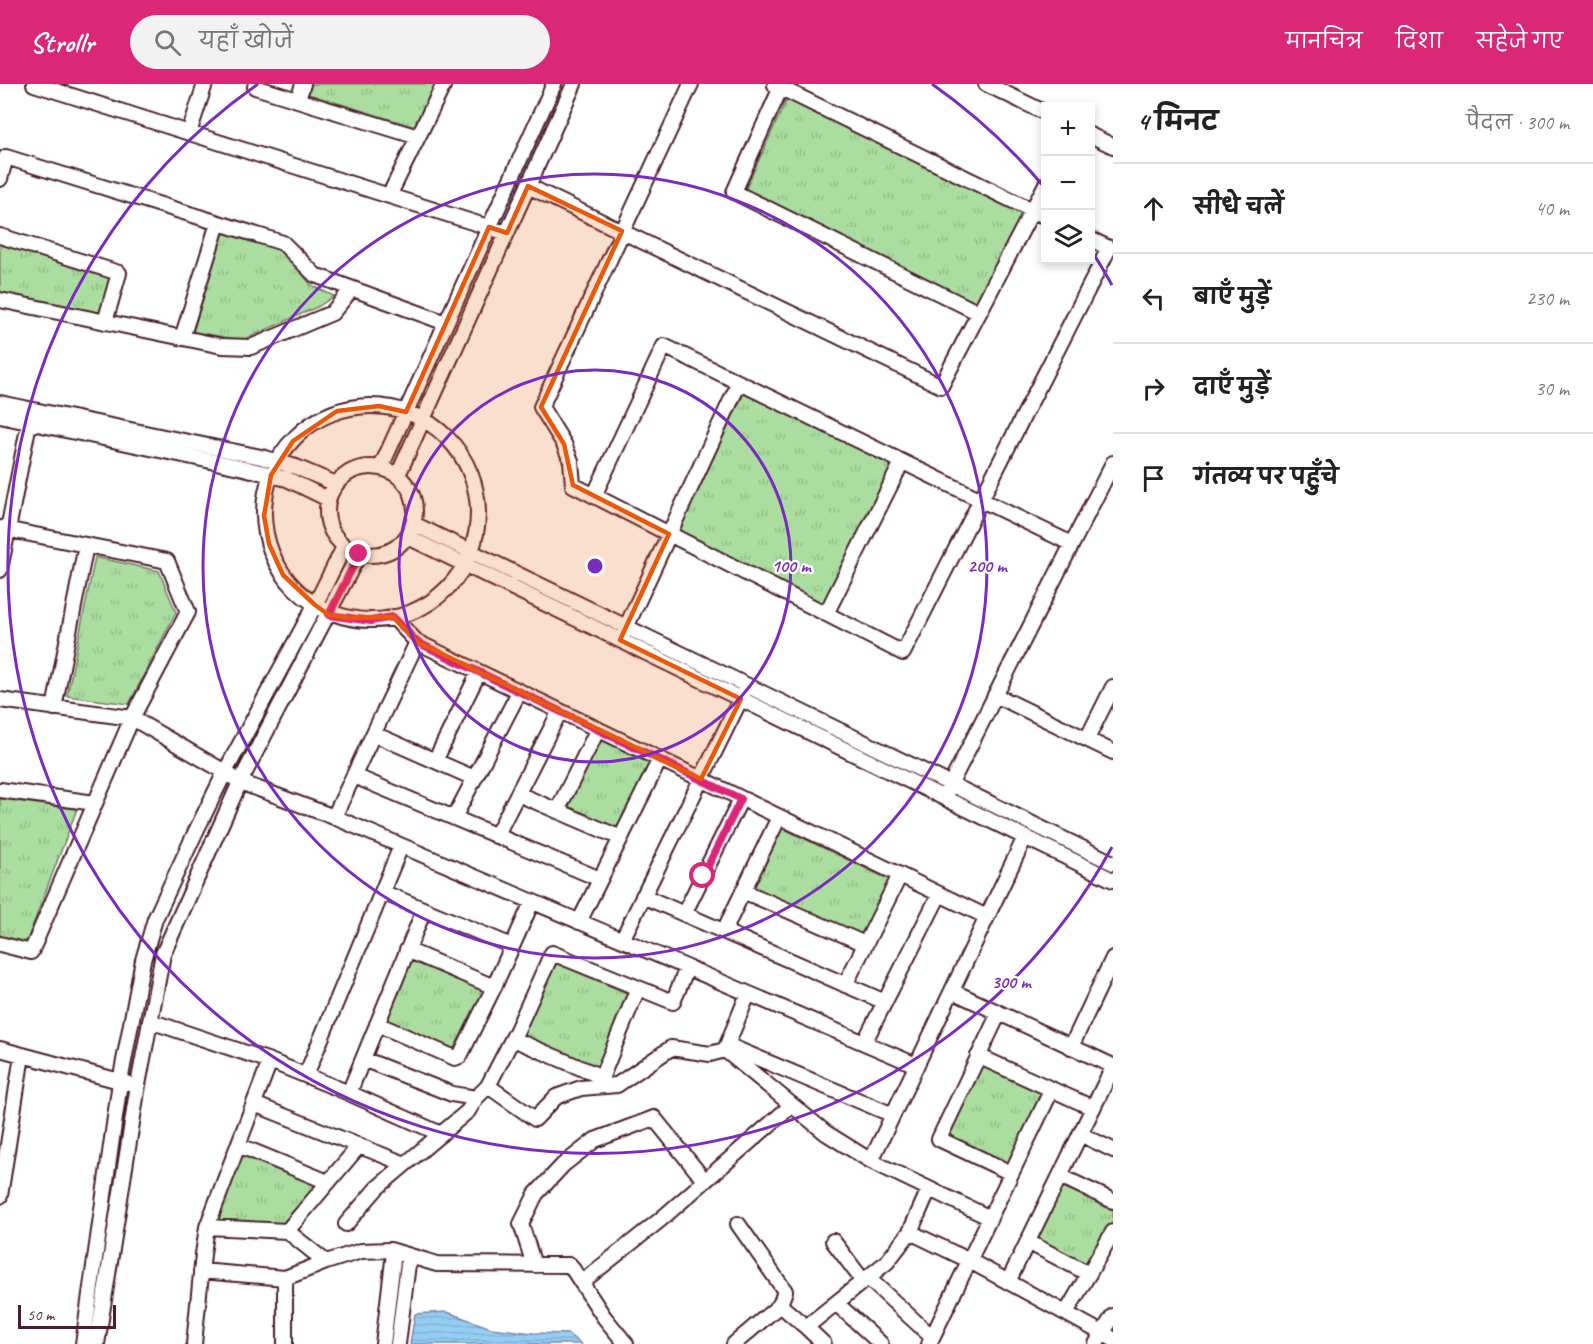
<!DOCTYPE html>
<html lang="hi">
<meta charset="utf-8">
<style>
body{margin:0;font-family:Caveat,"Playpen Sans Deva",sans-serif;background:#f2f2f2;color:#222}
.controls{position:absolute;right:18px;top:18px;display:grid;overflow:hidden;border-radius:0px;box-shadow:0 3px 9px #0003}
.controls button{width:54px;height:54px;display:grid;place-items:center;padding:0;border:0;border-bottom:2px solid #e0e0e0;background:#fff;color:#222;font:30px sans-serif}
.scale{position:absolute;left:18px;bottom:15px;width:98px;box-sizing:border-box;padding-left:6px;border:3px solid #4a1f2b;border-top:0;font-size:16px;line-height:21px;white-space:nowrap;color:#4a1f2b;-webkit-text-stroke:4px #fff;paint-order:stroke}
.stop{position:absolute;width:18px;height:18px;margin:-14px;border:4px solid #db2777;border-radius:50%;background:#fff}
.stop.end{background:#db2777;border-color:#fff;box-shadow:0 2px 6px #0008}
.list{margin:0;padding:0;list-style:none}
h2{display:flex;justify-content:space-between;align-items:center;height:78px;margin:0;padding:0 24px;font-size:26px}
h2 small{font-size:20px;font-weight:400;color:#767676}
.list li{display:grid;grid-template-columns:39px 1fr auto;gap:18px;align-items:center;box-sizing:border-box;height:90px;padding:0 24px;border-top:2px solid #e0e0e0}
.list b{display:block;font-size:22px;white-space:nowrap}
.list em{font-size:20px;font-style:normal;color:#767676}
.icon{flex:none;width:33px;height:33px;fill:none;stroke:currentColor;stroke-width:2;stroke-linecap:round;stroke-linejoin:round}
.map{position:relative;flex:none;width:1113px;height:1260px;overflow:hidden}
header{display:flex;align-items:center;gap:36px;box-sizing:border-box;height:84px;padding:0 30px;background:#db2777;color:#fff}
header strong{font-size:28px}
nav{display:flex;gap:33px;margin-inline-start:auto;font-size:21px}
.search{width:420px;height:54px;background:#f2f2f2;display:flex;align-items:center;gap:15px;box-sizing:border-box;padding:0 21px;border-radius:33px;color:#767676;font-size:22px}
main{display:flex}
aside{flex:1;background:#fff}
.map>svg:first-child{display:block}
.grass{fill:url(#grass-tufts);stroke:#7a7e65;stroke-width:1.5}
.water{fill:url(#water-rules);stroke:#7788a4;stroke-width:1.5}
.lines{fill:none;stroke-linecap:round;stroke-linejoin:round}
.minor-casing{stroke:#4a1f2b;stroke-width:18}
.minor{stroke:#fff;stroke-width:14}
.route{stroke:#db2777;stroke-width:8}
.marked{fill:#e8590c;fill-opacity:0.2;stroke:#e8590c;stroke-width:4.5;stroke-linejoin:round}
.ring{fill:none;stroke:#7b2cbf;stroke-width:3}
.centre{fill:#7b2cbf;stroke:#fff;stroke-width:3}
.ring-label{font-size:18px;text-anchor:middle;font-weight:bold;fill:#7b2cbf;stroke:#fff;stroke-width:4.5;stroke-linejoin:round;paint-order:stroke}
</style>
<header>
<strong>Strollr</strong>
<div class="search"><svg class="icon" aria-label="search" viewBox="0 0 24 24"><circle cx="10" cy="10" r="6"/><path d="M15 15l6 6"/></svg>यहाँ खोजें</div>
<nav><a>मानचित्र</a><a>दिशा</a><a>सहेजे गए</a></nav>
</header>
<main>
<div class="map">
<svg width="1113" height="1260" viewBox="0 0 1113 1260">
<defs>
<pattern id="grass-tufts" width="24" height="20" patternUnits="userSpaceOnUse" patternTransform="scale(1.5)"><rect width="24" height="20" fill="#aadd9f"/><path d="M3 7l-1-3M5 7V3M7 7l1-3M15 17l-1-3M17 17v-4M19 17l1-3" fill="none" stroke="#94bd89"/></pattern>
<pattern id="water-rules" width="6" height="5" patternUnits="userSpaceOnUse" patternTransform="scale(1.5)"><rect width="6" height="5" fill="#95cef4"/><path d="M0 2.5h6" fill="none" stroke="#82b0d1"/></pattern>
</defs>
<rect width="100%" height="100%" fill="#fff"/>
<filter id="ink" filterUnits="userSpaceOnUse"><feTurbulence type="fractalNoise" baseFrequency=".0167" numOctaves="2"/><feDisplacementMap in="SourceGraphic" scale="12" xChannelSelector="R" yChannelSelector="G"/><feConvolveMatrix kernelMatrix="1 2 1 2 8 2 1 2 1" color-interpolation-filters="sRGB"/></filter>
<g filter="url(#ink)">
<path class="grass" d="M 308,0 L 435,0 L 415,43 L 305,9 Z
M 787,15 L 1022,130 L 976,219 L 745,106 Z
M 224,147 L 283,166 L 311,201 L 334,212 L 319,222 L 243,256 L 193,248 Z
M 0,160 L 110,194 L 101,229 L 0,208 Z
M 744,309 L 892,380 L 823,520 L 679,446 Z
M 95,473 L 159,487 L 176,528 L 129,620 L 67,612 Z
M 597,653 L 653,679 L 618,749 L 561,724 Z
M 0,715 L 77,725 L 26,859 L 0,852 Z
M 780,743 L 890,796 L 863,853 L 752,804 Z
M 410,874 L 487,906 L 458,968 L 383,937 Z
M 554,878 L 629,910 L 597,985 L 523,952 Z
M 983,979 L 1044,1008 L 1008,1082 L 947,1052 Z
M 241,1069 L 319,1098 L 281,1141 L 215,1137 Z
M 1063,1100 L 1113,1124 L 1113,1140 L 1087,1184 L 1036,1156 Z"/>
<path class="water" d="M 447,1228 L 491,1244 L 533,1249 L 568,1250 L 581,1260 L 410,1260 L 415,1230 Z"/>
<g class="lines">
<g class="minor-casing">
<path id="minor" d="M 34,0 L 507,149
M 256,0 L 255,3 L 418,53
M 691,0 L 541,323 L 564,360 L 571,377 L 573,401 L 903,569 L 1109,164 L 1090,155
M 986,0 L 1046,29
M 775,1 L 1046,133
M 781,3 L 734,108 L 979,229
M 298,16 L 303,0
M 189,49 L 205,0
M 1090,51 L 1113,62
M 0,95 L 6,73 L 283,159 L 315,191 L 446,239
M 528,102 L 941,302 L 1046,100
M 389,112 L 444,0
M 0,152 L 119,189 L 105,238
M 0,216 L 222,262 L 251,263 L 332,229 L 352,205
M 182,254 L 218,139
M 0,319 L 261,373 L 296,383 L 336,400
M264 429a107 107 0 1 1 214 0a107 107 0 1 1-214 0Z
M 0,332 L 244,384 L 287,395 L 328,415
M327 427a44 44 0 1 1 88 0a44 44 0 1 1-88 0Z
M 381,383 L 554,0
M 398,391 L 574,0
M 594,412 L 664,262 L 1072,460
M 414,440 L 1113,779
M 0,444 L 167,477 L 188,528 L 132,634 L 31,868 L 0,860
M 408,453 L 1113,796
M 0,486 L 29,339
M 826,530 L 902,378
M 393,533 L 417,558 L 987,833
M 623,550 L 739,299
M 995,611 L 1113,668
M 0,616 L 132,634 L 225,688 L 240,698 L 334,733 L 916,981
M 54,624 L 86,461
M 374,650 L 474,694
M 1087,655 L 1113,603
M 435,677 L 479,588
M 354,692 L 600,795
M 0,706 L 95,719
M 946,709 L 1113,379
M 518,710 L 621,754
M 557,727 L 598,645
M 334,733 L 417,558
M 454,734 L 519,608
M 496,752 L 560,627
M 743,807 L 865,860
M 382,808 L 512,862
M 643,812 L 885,918
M 684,830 L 741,715
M 579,838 L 660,675
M 724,847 L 779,733
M 622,856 L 744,608
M 407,866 L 494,903
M 845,901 L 900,791
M 952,907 L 1113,982
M 999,929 L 939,1055 L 1011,1089
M 150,937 L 270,977 L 349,1009 L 441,1050
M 377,940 L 455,974 L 460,972 L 494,903 L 532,818
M 513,955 L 602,993
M 864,959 L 939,811
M 727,961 L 893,1031
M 1071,963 L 1113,874
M 0,965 L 127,999
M 725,966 L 826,1049 L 871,1077 L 990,1134
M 725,966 L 748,910
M 978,972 L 1093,1024
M 363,975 L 452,1010 L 476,1014
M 306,991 L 401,762
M 488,1002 L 535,1035 L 556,1013 L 581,1004 L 617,1001 L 671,964 L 710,970 L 725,966
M 598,1002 L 638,904
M 349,1009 L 424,826
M 254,1020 L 405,1080
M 1080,1050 L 1113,1066
M 238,1061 L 328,1098
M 871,1077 L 1025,753
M 1060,1092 L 1113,1117
M 0,1112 L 22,971
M 346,1140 L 377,1104 L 468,1027 L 476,1014 L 488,1002 L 517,946 L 552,869 L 673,918 L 687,884
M 738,1140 L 785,1207 L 780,1221
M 207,1143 L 287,1147 L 326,1178
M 287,1147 L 359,1062
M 910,1148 L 970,1177 L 1113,1255
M 833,1157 L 863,1197
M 1028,1158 L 1089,1190
M 534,1181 L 521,1140 L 536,1110 L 563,1081 L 595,1056 L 654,1034 L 705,1097
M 201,1187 L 285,1194 L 326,1178 L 361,1167 L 390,1166 L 437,1180 L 570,1181 L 604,1233 L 626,1260
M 285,1194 L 285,1260
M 868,1194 L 932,1253
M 582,1198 L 660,1136 L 792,1021
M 1008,1198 L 1113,983
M 836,1219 L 887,1178 L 910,1148 L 929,1105
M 1066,1229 L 1113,1148
M 806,1243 L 824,1260
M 83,1260 L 120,998 L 143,876 L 155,835 L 196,747 L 225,688 L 315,521 L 344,463
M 97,1260 L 138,1001 L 163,870 L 240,698 L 359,470
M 194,1260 L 203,1170 L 207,1143 L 270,977
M 383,1260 L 394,1168
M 398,1260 L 409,1172
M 734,1260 L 780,1221 L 806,1243 L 836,1219 L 881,1260
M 929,1260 L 1052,1005
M 1096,1260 L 1113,1232"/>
</g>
<use href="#minor" class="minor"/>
</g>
</g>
<g class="lines" filter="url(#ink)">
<path class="route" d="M 359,470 L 329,531 L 371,537 L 393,533 L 417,558 L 741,715 L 703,792"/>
</g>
<path class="marked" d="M 528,102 L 622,147 L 541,323 L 564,360 L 573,401 L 669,450 L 620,556 L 741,615 L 701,695 L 417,558 L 393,533 L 347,534 L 329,531 L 315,521 L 283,491 L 269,460 L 264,432 L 271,391 L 293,357 L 337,327 L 379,322 L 406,328 L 489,143 L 507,149 Z"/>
<g class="ring">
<circle cx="595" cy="482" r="196"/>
<circle cx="595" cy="482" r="392"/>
<path d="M1112 763A588 588 0 1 1 258 0M932 0A588 588 0 0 1 1045 104M1091 166A588 588 0 0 1 1112 201"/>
</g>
<circle cx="595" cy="482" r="9" class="centre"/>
<g class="ring-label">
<text x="791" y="488">100 m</text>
<text x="987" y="488">200 m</text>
<text x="1011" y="904">300 m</text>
</g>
</svg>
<div class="controls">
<button>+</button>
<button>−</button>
<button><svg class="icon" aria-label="layers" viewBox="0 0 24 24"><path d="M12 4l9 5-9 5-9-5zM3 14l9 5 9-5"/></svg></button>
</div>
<div class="scale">50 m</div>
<div class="stop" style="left:703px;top:792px"></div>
<div class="stop end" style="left:359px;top:470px"></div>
</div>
<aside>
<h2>4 मिनट<small>पैदल · 300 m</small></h2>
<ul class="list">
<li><svg class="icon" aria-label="ahead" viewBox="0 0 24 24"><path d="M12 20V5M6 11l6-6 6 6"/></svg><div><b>सीधे चलें</b></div><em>40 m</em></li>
<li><svg class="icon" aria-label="left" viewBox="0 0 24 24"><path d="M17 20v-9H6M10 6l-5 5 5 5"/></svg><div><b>बाएँ मुड़ें</b></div><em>230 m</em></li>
<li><svg class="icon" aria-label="right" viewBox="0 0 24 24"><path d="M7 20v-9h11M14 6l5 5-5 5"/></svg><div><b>दाएँ मुड़ें</b></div><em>30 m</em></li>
<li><svg class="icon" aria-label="arrive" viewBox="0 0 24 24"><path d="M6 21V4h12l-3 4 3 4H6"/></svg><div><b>गंतव्य पर पहुँचे</b></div></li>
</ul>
</aside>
</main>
